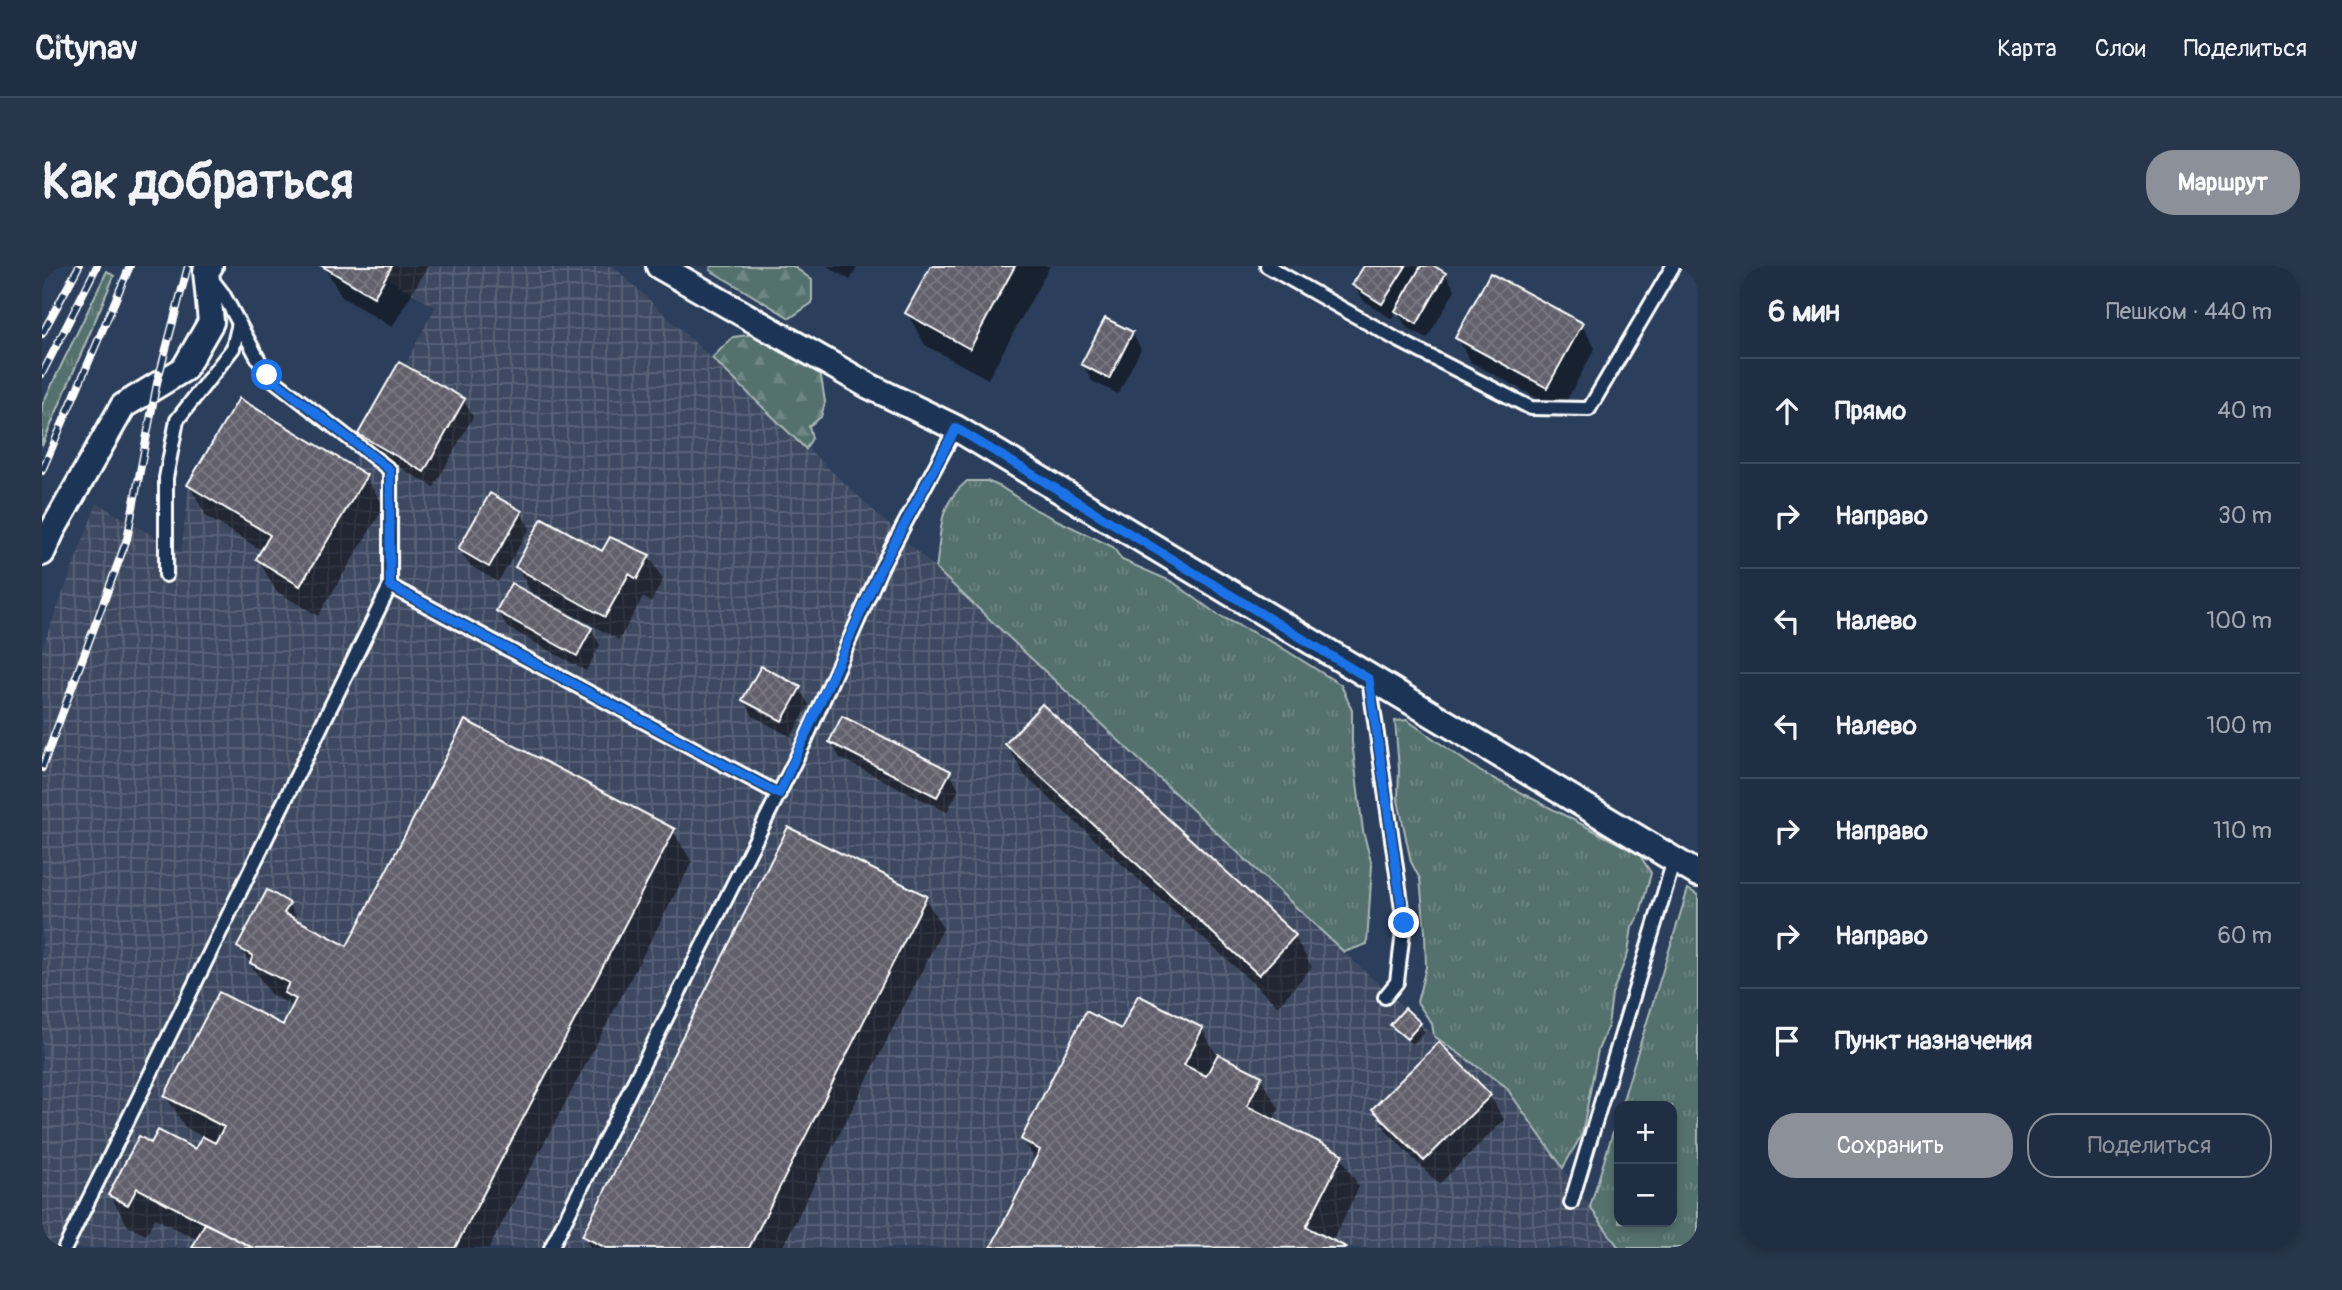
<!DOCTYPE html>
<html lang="ru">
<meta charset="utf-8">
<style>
body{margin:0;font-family:Pangolin,sans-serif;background:#28364b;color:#f1f3f6}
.controls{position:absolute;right:21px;bottom:21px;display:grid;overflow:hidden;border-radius:14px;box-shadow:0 4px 10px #0003}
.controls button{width:63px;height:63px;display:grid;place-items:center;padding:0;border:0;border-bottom:2px solid #3d4a5d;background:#202e44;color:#f1f3f6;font:35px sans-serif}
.stop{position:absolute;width:21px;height:21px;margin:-16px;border:5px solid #1a73e8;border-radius:50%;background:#fff}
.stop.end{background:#1a73e8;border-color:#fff;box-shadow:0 2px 7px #0008}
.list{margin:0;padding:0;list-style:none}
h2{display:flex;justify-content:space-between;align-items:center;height:91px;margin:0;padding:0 28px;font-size:30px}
h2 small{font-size:23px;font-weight:400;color:#a2a8b2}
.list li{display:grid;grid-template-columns:46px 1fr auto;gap:21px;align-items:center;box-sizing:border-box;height:105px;padding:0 28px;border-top:2px solid #3d4a5d}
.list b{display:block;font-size:26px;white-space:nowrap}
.list em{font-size:23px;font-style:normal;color:#a2a8b2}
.actions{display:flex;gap:14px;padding:21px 28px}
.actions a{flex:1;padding:16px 0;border:2px solid #8c9099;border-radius:28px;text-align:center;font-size:24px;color:#8c9099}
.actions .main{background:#8c9099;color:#fff}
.icon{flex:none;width:38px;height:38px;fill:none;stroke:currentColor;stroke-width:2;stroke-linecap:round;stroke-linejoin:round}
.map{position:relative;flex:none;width:1656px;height:982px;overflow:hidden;border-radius:28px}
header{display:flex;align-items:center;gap:42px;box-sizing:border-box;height:98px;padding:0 35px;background:#202e44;border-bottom:2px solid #3d4a5d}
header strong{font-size:33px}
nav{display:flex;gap:38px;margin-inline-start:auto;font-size:24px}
.intro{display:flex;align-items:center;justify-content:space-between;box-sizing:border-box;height:168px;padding:0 42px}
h1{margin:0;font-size:49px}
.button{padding:18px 32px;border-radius:28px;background:#8c9099;color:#fff;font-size:24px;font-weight:700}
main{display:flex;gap:42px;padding:0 42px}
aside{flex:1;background:#202e44;border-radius:28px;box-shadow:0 4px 10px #0003}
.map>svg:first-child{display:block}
.industrial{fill:url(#industrial-grid)}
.grass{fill:url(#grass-tufts);stroke:#aab8b6;stroke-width:2}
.forest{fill:url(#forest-firs);stroke:#aab8b6;stroke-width:2}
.shadow{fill:#0007}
.building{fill:url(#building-cross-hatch);stroke:#fff;stroke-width:2}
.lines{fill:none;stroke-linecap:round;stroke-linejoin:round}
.service-casing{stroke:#fff;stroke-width:18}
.minor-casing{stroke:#fff;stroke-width:30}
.service{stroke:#1d3557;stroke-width:12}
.minor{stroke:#1d3557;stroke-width:24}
.rail-casing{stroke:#fff;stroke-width:8}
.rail{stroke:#1d3557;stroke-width:5;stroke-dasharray:16;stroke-linecap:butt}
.route{stroke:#1a73e8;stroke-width:9}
</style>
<header>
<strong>Citynav</strong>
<nav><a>Карта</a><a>Слои</a><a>Поделиться</a></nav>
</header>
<div class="intro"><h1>Как добраться</h1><a class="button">Маршрут</a></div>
<main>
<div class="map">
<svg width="1656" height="982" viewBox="0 0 1656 982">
<defs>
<pattern id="industrial-grid" width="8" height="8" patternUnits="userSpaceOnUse" patternTransform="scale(1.75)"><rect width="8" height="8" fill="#3c4860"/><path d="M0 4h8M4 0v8" fill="none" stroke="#596378"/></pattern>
<pattern id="grass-tufts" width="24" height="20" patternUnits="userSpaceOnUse" patternTransform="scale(1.75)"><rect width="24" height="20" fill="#55716e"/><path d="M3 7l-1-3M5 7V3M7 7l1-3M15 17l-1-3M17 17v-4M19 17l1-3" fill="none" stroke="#6e8684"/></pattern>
<pattern id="forest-firs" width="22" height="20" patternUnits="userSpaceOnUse" patternTransform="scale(1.75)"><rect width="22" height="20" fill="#55716e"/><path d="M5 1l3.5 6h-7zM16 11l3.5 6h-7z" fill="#6e8684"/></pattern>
<pattern id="building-cross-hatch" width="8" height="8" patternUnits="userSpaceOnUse" patternTransform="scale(1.75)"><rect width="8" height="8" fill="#62606c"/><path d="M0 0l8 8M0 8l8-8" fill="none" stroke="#7a7882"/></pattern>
</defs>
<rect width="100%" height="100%" fill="#2b3e5b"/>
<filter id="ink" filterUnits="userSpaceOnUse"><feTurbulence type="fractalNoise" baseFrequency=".0143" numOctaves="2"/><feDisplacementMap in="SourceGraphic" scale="14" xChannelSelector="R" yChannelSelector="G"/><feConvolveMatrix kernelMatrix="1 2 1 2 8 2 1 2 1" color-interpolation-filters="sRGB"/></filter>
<g filter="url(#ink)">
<path class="industrial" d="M 324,0 L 571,0 L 1392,770 L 1463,820 L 1577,982 L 0,982 L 0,382 L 55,237 L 139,286 L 147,220 L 310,200 L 393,41 Z"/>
<path class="grass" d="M 65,5 L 72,10 L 0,180 L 0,139 Z
M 925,215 L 945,215 L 959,221 L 994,244 L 1071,281 L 1080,294 L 1131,316 L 1176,349 L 1234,378 L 1299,419 L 1310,444 L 1310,476 L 1321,565 L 1330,599 L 1325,678 L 1302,686 L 894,303 C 900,266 894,241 925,215 Z
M 1365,454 L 1439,506 L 1597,588 L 1609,607 L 1598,648 L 1590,661 L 1586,687 L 1570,728 L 1566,760 L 1556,784 L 1540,868 L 1521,902 L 1463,820 L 1392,770 L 1390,758 L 1375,736 L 1384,701 L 1383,666 L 1378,613 L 1369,596 L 1356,534 L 1357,503 L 1353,455 Z
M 1646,623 L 1656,629 L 1656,982 L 1577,982 L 1548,941 L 1577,846 L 1577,956 L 1630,956 L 1630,840 L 1579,840 Z"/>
<path class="forest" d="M 669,0 L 751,0 L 770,14 L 770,37 L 748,52 L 668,4 Z
M 714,68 L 770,98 L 779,110 L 783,136 L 779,151 L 767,160 L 770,172 L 764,183 L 670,92 L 691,71 Z"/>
<path class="shadow" d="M 282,0 L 386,0 L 350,61 L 300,31 Z
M 785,0 L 816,0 L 808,14 Z
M 891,0 L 1008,0 L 946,113 L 883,79 L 865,47 Z
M 1324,0 L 1376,0 L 1379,5 L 1381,0 L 1388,0 L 1403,8 L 1413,24 L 1385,73 L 1365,62 L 1355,45 L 1350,53 L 1322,35 L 1312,19 Z
M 1539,58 L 1553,82 L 1519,145 L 1429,96 L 1415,72 Z
M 1090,67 L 1099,83 L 1076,128 L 1050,115 L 1041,98 Z
M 422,135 L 431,151 L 392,221 L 327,184 L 318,168 Z
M 323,210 L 342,241 L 276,350 L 234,325 L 216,293 L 221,285 L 165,251 L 147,219 Z
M 478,246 L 488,262 L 456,316 L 427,299 L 418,283 Z
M 561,287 L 607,290 L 621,314 L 609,336 L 601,331 L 577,374 L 489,326 L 475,301 Z
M 456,345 L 549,363 L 558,379 L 544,405 L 465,361 Z
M 757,422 L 767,439 L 749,471 L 711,450 L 702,434 Z
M 789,476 L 907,506 L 917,523 L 905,546 L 798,492 Z
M 965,479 L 1252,670 L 1270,701 L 1236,740 L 983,510 Z
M 631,565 L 650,596 L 447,982 L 152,982 L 156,974 L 113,952 L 104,969 L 86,960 L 68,929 L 110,879 L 154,886 L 161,871 L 143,861 L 124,830 L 242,762 L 252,741 L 228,728 L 197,681 L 247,638 L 258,658 L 306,682 Z
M 883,631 L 901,663 L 740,982 L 549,982 L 542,970 Z
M 1378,758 L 1382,766 L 1370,779 L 1351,759 Z
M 1160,763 L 1175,790 L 1218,811 L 1237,843 L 1230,855 L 1299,890 L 1317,921 L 1290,976 L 1302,982 L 951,982 L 994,896 L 981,873 L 1080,765 Z
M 1448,830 L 1462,854 L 1397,918 L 1346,867 L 1332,843 Z"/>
<path class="building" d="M 280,0 L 350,0 L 332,31 Z
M 889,0 L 973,0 L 928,83 L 863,47 Z
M 1322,0 L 1364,0 L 1340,38 L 1310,19 Z
M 1379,0 L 1392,0 L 1404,7 L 1375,58 L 1353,45 Z
M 1448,7 L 1541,57 L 1505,122 L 1413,72 Z
M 1063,52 L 1091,66 L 1067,113 L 1039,98 Z
M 357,96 L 423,133 L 382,206 L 316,168 Z
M 197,132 L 325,209 L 258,320 L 214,293 L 228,269 L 145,219 Z
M 448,227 L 480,245 L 447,301 L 416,283 Z
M 500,252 L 560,285 L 568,271 L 608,289 L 595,313 L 587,308 L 563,351 L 473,301 Z
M 469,317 L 550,362 L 535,390 L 454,345 Z
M 719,400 L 759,421 L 740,455 L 700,434 Z
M 1000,438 L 1254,669 L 1217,709 L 963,478 Z
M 800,450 L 909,505 L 895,531 L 787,476 Z
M 423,454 L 633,563 L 413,982 L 211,982 L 95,922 L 86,939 L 66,929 L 97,870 L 109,877 L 116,864 L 153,883 L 160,870 L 173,877 L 182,861 L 122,830 L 177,726 L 241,759 L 254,733 L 242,727 L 247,717 L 208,697 L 211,690 L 195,681 L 225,624 L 248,637 L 242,647 L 305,680 Z
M 746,561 L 885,630 L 707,982 L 564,982 L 540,970 Z
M 1096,729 L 1161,762 L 1142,799 L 1164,810 L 1176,788 L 1220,810 L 1205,840 L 1301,888 L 1264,961 L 1306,982 L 949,981 L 998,884 L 979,873 L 1044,745 L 1079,763 Z
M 1363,742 L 1379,757 L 1365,773 L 1348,759 Z
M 1397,776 L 1449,829 L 1382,895 L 1330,843 Z
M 163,957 L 211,982 L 150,982 Z"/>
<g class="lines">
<g class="service-casing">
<path id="service" d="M 1225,0 L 1354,73 L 1489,142 L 1547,143 L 1631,0
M 168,11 L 181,28 L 225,109 L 348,204 L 348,320 L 737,528
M 124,309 L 124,212 L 135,154 L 191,82 L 197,57
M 1327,413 L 1362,657 L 1355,716 L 1343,731
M 1529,937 L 1632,594
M 23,982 L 348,320
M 509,982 L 764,473 L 839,302 L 914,162"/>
</g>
<g class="minor-casing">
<path id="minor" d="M 617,0 L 827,120 L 914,162 L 1656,608
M 0,287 L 10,265 L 81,140 L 142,103 L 169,56 L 164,5 L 168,0"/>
</g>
<use href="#service" class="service"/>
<use href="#minor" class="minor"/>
<g class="rail-casing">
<path id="rail" d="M 0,68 L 37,0
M 0,108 L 55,0
M 0,205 L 88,0
M 0,502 L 85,273 L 115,117 L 146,0"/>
</g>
<use href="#rail" class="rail"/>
</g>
</g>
<g class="lines" filter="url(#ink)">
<path class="route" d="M 225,109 L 348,204 L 348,320 L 737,528 L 839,302 L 914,162 L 1327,413 L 1362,657"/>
</g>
</svg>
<div class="controls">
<button>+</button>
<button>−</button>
</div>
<div class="stop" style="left:225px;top:109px"></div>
<div class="stop end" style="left:1362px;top:657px"></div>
</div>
<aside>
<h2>6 мин<small>Пешком · 440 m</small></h2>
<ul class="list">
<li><svg class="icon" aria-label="ahead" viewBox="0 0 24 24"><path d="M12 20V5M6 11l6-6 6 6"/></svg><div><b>Прямо</b></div><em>40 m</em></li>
<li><svg class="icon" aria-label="right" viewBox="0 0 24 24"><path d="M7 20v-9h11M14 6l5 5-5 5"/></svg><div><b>Направо</b></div><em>30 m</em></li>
<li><svg class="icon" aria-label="left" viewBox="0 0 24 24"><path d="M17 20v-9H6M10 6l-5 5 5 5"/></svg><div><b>Налево</b></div><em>100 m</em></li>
<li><svg class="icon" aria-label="left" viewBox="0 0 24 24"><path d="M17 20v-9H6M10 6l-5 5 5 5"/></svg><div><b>Налево</b></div><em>100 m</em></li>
<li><svg class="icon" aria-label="right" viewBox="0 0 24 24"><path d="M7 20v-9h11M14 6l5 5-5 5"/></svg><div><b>Направо</b></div><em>110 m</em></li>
<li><svg class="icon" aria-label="right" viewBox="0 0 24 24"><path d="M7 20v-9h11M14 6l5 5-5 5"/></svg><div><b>Направо</b></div><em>60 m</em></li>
<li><svg class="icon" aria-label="arrive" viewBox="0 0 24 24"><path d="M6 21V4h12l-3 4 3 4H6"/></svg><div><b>Пункт назначения</b></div></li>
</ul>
<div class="actions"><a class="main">Сохранить</a><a>Поделиться</a></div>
</aside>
</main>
